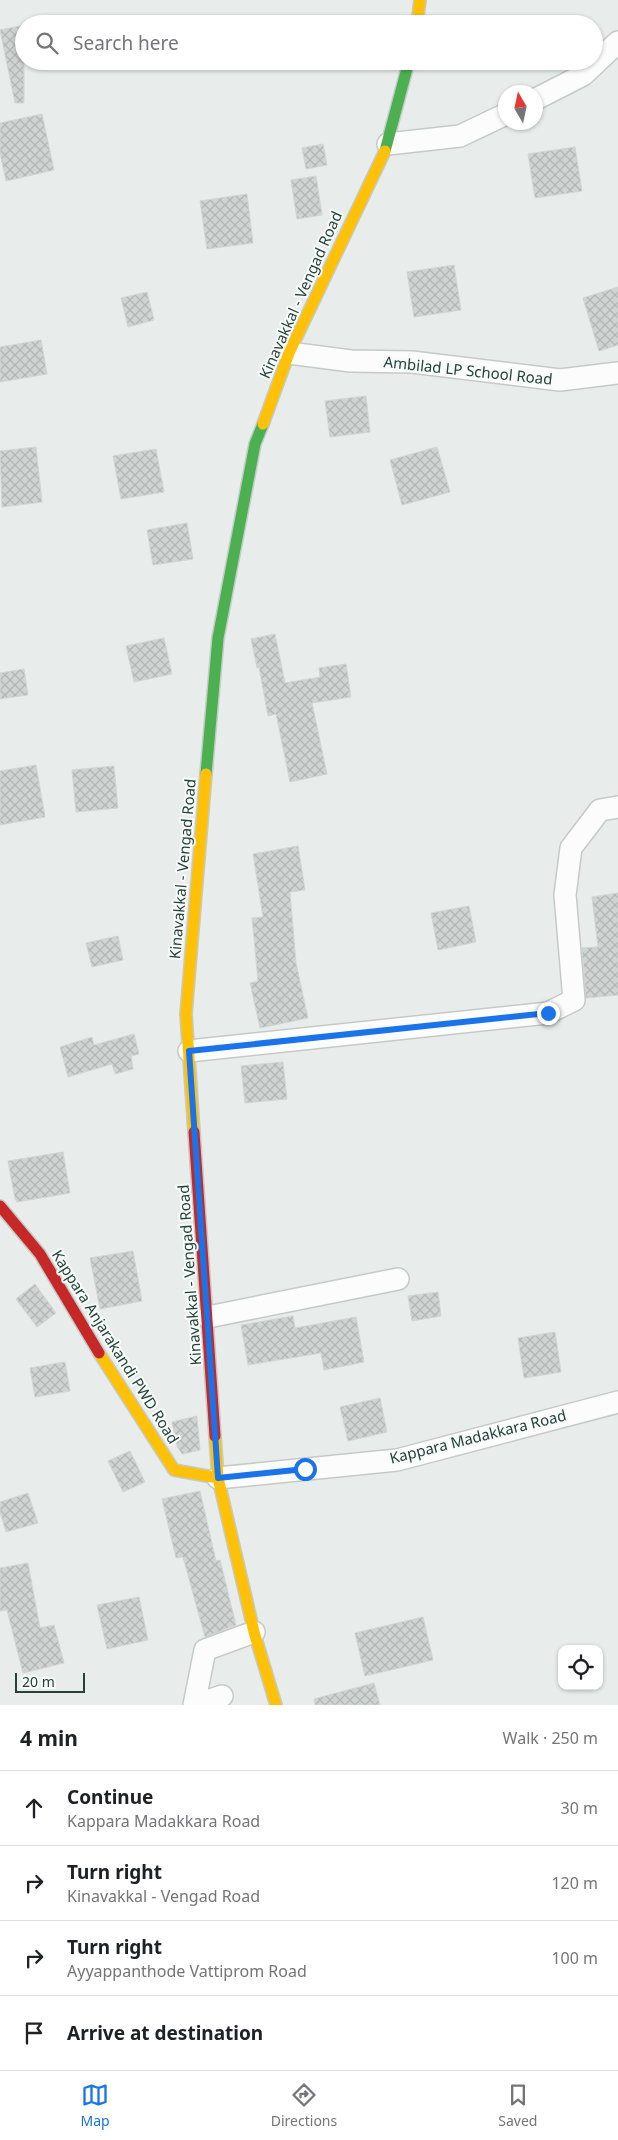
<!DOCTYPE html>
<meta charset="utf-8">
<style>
body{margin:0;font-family:"Noto Sans",sans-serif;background:#f6f6f6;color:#202124}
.controls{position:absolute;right:15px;bottom:15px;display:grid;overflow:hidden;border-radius:10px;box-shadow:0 1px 4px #0004}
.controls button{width:45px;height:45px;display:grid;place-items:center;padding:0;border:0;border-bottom:1px solid #e0e0e0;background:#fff;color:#202124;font:25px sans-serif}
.compass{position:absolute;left:498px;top:85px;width:45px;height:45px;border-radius:50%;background:#fff;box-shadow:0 1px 4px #0004;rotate:351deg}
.scale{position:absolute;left:15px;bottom:12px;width:70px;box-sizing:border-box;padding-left:5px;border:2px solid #24423a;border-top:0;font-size:14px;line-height:18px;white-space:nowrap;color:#24423a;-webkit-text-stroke:4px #f7fbf9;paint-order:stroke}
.stop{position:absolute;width:15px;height:15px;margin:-11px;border:4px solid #1a73e8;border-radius:50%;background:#fff}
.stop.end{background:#1a73e8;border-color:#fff;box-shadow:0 1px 5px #0008}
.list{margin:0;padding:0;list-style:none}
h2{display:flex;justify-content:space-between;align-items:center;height:65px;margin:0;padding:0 20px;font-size:21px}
h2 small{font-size:16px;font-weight:400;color:#757577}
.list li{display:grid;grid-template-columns:32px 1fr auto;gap:15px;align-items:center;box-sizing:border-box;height:75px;padding:0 20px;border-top:1px solid #e0e0e0}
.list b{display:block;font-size:19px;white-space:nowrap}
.list p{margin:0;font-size:16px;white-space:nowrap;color:#757577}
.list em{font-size:16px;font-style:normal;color:#757577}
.icon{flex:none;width:28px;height:28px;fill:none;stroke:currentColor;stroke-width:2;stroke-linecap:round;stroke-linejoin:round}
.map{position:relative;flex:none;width:618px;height:1705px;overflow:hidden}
.search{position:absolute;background:#fff;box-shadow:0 1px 4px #0004;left:15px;right:15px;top:15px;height:55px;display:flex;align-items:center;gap:12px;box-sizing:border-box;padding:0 18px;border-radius:28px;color:#757577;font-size:19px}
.sheet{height:365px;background:#fff}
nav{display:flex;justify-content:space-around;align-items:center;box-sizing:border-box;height:70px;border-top:1px solid #e0e0e0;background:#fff;font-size:14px;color:#757577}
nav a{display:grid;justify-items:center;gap:2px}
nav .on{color:#1a73e8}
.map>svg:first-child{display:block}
.building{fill:url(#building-cross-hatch);stroke:#d1d6d4}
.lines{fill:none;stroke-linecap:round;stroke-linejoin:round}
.street-casing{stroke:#c5cac8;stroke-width:24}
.fast-casing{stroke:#c3cbc8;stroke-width:14}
.slow-casing{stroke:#c3cbc8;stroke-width:14}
.jam-casing{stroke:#c3cbc8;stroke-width:14}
.street{stroke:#fcfcfc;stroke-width:21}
.fast{stroke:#4caf50;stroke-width:11}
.slow{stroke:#ffc107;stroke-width:11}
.jam{stroke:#c62828;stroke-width:11}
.route{stroke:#1a73e8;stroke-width:6}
.labels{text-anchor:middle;stroke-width:4;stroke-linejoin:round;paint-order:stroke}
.street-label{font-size:15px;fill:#24423a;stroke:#f7fbf9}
</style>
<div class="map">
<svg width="618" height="1705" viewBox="0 0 618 1705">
<defs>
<pattern id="building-cross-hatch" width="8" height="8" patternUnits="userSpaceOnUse" patternTransform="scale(1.25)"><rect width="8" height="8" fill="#cfd4d2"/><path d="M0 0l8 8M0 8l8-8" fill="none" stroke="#b2b7b5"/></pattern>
</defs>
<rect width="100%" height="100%" fill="#e8edeb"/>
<path class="building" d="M 24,25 L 24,103 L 15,103 L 0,30 Z
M 42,114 L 54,170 L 6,181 L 0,153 L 0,123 Z
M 323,144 L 327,165 L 306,169 L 302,148 Z
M 575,147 L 582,191 L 535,198 L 528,154 Z
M 316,176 L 322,215 L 297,219 L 291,180 Z
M 247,194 L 253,243 L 207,249 L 200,201 Z
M 454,265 L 461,310 L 414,317 L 407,272 Z
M 618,287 L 618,345 L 599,351 L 583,298 Z
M 147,292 L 154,320 L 128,327 L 121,298 Z
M 41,340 L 47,374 L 0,382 L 0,347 Z
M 366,396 L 370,432 L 330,437 L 325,401 Z
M 36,447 L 42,502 L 2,507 L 0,451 Z
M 437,447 L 450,492 L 402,505 L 390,460 Z
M 156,449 L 164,492 L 121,499 L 113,456 Z
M 187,523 L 193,559 L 153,565 L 147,530 Z
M 275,634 L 285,683 L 320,677 L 319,668 L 346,664 L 351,697 L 312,703 L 327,774 L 290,782 L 276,714 L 268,716 L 259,667 L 257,668 L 251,639 Z
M 164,638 L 172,674 L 134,682 L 126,646 Z
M 24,669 L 28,695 L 0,699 L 0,673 Z
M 36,765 L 45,817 L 0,825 L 0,771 Z
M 114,766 L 118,808 L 76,812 L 72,770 Z
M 298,846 L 305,890 L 290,892 L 296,963 L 308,1018 L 260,1028 L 250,983 L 258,981 L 252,918 L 263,917 L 253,854 Z
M 618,893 L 618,995 L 586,998 L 582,948 L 598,947 L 592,897 Z
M 469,906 L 476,942 L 438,950 L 431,913 Z
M 118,936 L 123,960 L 92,967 L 86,943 Z
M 134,1034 L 139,1054 L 131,1056 L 133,1069 L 115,1074 L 112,1064 L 68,1077 L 60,1047 L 92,1037 L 94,1045 Z
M 283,1062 L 287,1099 L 245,1103 L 241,1066 Z
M 63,1152 L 70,1193 L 17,1202 L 15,1199 L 8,1161 Z
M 133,1251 L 142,1301 L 100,1309 L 90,1258 Z
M 35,1284 L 56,1313 L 37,1327 L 16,1299 Z
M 438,1292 L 441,1316 L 412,1321 L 408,1296 Z
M 293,1316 L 295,1328 L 356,1317 L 364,1362 L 324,1370 L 321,1353 L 248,1365 L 241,1325 Z
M 555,1332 L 561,1372 L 524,1378 L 518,1338 Z
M 65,1362 L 70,1391 L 35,1397 L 30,1368 Z
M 380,1398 L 387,1432 L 348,1441 L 340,1407 Z
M 197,1416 L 200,1450 L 182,1454 L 177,1446 L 172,1422 Z
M 130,1451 L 145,1482 L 123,1492 L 108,1461 Z
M 200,1491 L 216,1561 L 220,1560 L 236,1625 L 205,1637 L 183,1557 L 176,1558 L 162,1499 Z
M 28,1493 L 38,1523 L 6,1532 L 0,1512 L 0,1502 Z
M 28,1563 L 40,1628 L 54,1625 L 64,1663 L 23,1673 L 7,1610 L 0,1611 L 0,1568 Z
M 139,1597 L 148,1640 L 107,1649 L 97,1605 Z
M 423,1617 L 433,1660 L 365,1676 L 355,1633 Z
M 374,1683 L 380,1705 L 315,1705 L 314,1699 Z"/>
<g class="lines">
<g class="street-casing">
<path id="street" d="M 536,99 L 583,75 L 618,42
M 388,144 L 460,136 L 506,114
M 289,353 L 351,361 L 412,362 L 560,380 L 618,373
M 189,1051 L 548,1013 L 574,1000 L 565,895 L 571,848 L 600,810 L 618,807
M 208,1317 L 398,1279
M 218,1478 L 397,1460 L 618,1402
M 194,1705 L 205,1650 L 254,1632
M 196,1705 L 222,1696"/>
</g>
<g class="fast-casing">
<path id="fast" d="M 385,151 L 409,61
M 206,774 L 218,638 L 255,444 L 263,424"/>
</g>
<g class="slow-casing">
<path id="slow" d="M 417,24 L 420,0
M 263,424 L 289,353 L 385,151
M 194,1132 L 186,1014 L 206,774
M 99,1353 L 174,1470 L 218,1478
M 215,1436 L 218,1478 L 254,1632 L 276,1705"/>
</g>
<g class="jam-casing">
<path id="jam" d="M 194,1132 L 215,1436
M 0,1206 L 40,1254 L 99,1353"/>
</g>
<use href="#street" class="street"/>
<use href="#fast" class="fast"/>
<use href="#slow" class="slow"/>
<use href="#jam" class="jam"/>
</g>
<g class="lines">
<path class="route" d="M 305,1469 L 218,1478 L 189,1051 L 548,1013"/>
</g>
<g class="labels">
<g class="street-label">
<text transform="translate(301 295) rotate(-66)" y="5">Kinavakkal - Vengad Road</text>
<text transform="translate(468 371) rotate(6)" y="5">Ambilad LP School Road</text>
<text transform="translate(183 869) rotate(-85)" y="5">Kinavakkal - Vengad Road</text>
<text transform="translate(190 1275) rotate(-94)" y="5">Kinavakkal - Vengad Road</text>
<text transform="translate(115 1347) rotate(58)" y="5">Kappara Anjarakandi PWD Road</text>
<text transform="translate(478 1437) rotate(-14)" y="5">Kappara Madakkara Road</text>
</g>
</g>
</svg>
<div class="controls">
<button><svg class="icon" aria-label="locate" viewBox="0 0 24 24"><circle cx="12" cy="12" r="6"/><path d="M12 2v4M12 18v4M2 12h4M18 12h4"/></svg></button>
</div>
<svg class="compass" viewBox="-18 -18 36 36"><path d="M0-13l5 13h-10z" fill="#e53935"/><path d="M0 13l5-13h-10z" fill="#757577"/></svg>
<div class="scale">20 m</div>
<div class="stop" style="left:305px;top:1469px"></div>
<div class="stop end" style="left:548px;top:1013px"></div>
<div class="search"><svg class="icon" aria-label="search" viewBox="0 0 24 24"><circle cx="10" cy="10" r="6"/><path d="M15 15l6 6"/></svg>Search here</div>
</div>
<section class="sheet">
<h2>4 min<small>Walk · 250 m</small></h2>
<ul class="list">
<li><svg class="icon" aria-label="ahead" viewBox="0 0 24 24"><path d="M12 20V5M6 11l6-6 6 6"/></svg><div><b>Continue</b><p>Kappara Madakkara Road</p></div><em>30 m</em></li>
<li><svg class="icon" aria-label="right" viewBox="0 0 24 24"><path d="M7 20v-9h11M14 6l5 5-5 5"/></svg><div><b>Turn right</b><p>Kinavakkal - Vengad Road</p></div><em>120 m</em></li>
<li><svg class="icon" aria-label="right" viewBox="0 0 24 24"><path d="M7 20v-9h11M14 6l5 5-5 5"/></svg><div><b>Turn right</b><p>Ayyappanthode Vattiprom Road</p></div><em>100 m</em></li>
<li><svg class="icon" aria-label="arrive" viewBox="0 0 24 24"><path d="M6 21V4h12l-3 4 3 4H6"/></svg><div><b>Arrive at destination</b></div></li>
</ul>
</section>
<nav>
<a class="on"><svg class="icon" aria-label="map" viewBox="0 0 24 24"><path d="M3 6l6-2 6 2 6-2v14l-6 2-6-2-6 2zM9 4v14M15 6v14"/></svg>Map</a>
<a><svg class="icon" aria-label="directions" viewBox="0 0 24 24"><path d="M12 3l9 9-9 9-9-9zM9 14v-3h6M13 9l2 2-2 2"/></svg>Directions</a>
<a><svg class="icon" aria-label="saved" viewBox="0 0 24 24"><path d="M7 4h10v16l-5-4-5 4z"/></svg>Saved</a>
</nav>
